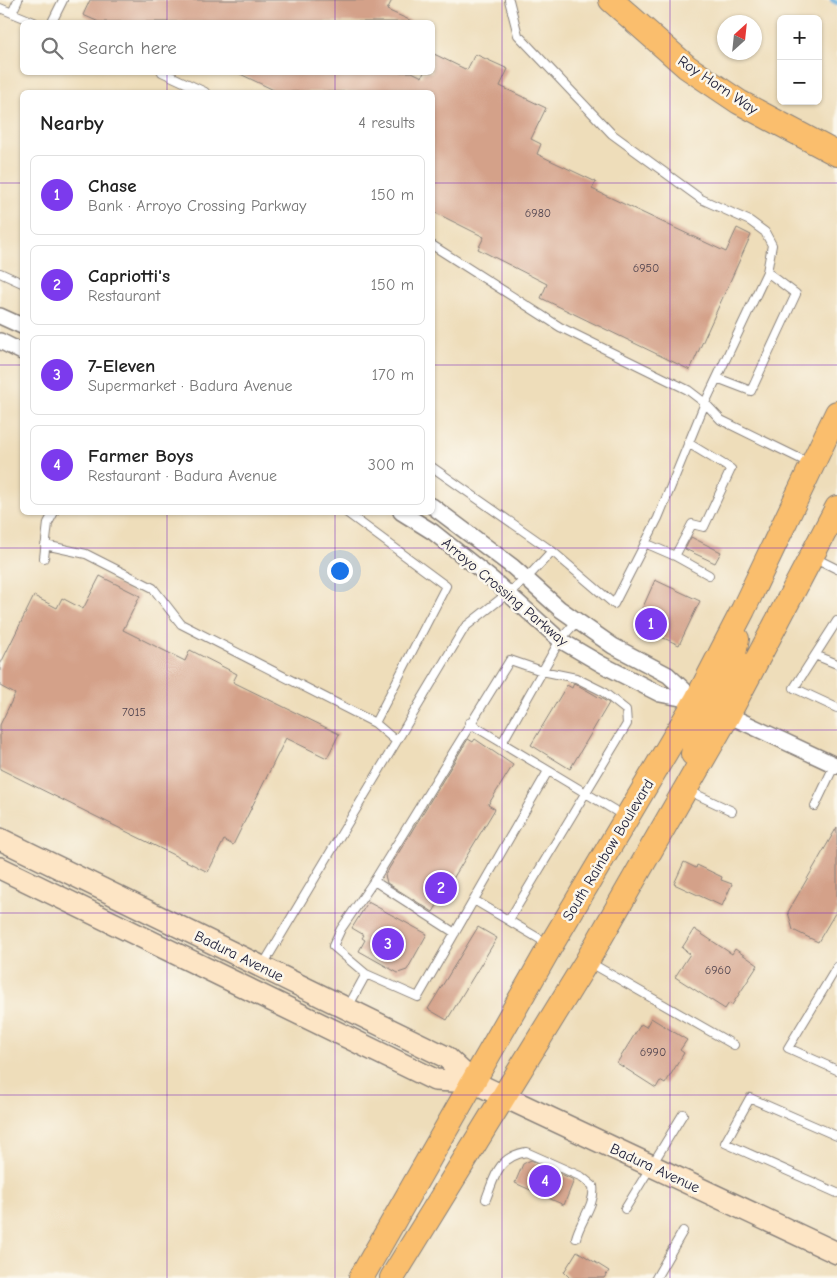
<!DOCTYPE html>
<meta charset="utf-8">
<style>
body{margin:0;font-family:"Comic Neue",sans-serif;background:#f2f2f2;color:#222}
.controls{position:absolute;right:15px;top:15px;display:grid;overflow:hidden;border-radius:8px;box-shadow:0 1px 4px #0004}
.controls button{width:45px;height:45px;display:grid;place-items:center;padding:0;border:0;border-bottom:1px solid #e0e0e0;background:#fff;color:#222;font:25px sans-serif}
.compass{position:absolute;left:717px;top:15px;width:45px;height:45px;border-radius:50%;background:#fff;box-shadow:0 1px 4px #0004;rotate:27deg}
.you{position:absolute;left:339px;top:570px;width:18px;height:18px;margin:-12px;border:4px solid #fff;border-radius:50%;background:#1a73e8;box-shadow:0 0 0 8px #1a73e833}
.badge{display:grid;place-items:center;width:32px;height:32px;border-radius:50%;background:#7c3aed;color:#fff;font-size:16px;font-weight:700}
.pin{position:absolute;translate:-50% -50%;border:2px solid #fff;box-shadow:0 1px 5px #0006}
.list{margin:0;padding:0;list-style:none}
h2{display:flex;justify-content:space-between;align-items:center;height:65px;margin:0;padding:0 20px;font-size:21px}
h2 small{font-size:16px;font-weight:400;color:#767676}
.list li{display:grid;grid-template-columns:32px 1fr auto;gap:15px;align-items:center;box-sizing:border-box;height:80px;margin:0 10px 10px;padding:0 10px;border:1px solid #e0e0e0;border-radius:8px}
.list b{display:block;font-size:19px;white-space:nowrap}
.list p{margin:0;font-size:16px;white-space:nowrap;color:#767676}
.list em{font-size:16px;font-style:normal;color:#767676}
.icon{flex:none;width:28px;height:28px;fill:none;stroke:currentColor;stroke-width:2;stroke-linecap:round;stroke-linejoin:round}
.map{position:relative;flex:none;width:837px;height:1278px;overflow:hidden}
.search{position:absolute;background:#fff;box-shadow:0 1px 4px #0004;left:20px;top:20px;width:415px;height:55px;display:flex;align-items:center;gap:12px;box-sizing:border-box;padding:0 18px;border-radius:8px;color:#767676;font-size:19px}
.panel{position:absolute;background:#fff;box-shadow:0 1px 4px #0004;left:20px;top:90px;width:415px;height:425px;border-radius:8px}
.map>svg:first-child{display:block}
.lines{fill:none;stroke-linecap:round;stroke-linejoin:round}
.stream{stroke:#65aadb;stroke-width:4.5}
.building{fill:#d4a189}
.lane-casing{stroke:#88807a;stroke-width:10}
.street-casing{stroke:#88807a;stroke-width:18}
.secondary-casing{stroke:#88807a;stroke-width:24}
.primary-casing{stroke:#88807a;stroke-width:26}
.lane{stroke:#fff;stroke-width:8}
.street{stroke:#fff;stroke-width:15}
.secondary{stroke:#fde5c5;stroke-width:21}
.primary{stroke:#fabe6d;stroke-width:24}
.grid{fill:none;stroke:#7b2cbf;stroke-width:1;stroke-opacity:0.55}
.labels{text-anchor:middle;stroke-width:5;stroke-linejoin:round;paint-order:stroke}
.number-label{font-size:12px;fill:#4e424e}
.street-label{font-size:15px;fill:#22223b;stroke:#fbf7ec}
</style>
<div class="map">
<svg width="837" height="1278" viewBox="0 0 837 1278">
<rect width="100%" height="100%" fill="#fbf7ec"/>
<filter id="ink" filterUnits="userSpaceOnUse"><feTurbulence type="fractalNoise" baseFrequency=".02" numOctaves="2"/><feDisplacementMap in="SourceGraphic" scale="10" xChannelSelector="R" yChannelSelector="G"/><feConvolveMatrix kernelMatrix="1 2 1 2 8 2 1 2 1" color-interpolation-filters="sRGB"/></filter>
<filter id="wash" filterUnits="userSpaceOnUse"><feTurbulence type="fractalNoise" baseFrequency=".0096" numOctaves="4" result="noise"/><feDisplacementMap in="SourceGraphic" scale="20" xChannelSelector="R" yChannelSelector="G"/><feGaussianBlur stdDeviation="1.12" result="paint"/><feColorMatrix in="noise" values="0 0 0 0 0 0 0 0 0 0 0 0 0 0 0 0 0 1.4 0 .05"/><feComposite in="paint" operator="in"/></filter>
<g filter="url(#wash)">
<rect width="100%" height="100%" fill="#eeddba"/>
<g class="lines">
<path class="stream" d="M 832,0 L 837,3"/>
</g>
<g id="blocks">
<path class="building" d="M 90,0 L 392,0 L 387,10 L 414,22 L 99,22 L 83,15 Z
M 432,53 L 467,70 L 475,54 L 508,69 L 500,86 L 546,108 L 531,139 L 541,144 L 537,154 L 596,182 L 592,189 L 726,252 L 737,228 L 751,235 L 690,370 L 541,298 L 547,284 L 478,249 L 484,237 L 432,211 L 432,92 L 278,92 L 236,72 L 412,72 L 422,77 L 424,72 L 432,72 Z
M 691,537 L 721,552 L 715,563 L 685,549 Z
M 100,576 L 140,596 L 123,630 L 185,661 L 190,650 L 237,674 L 233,682 L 339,734 L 327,758 L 286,738 L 233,845 L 224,840 L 208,872 L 0,769 L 0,725 L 15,694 L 0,686 L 0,665 L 34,596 L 57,608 L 62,598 L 83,609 Z
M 655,580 L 700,601 L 679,645 L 635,625 Z
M 574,683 L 609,703 L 570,769 L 531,745 L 567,685 L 572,688 Z
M 468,739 L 473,742 L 475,739 L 513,765 L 488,805 L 495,809 L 433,912 L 387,883 L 385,875 Z
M 837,827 L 837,910 L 818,942 L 793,930 L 788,912 Z
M 684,862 L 696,868 L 697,865 L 722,877 L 721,880 L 732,884 L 722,906 L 674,884 Z
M 368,902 L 427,934 L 407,970 L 398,973 L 359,951 L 365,940 L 362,938 L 364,935 L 352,928 Z
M 478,927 L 497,938 L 447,1020 L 428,1009 Z
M 694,929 L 732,954 L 735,949 L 758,965 L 732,1005 L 729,1003 L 725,1009 L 675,977 L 690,954 L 682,948 Z
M 651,1018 L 687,1040 L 680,1050 L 684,1053 L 665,1084 L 660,1081 L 656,1088 L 617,1063 L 641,1024 L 646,1027 Z
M 531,1160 L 574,1180 L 564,1205 L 515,1183 L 523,1164 Z
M 577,1251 L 609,1271 L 604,1278 L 570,1278 L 564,1272 Z"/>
</g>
</g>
<g filter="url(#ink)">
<use href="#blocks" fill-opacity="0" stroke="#88807a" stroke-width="1"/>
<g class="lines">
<g class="lane-casing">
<path id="lane" d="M 0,8 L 34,22
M 12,13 L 18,0
M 52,22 L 63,0
M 162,72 L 205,92
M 432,245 L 560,327 L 688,390 L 705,403 L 721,420 L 809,463
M 0,273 L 22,283
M 717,378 L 751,391 L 796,294 L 767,272
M 432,467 L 552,551 L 614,604 L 658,518 L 705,403 L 767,272 L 772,245 L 765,232 L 750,221 L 701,199 L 612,134 L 518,35 L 509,0
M 346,512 L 446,586 L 375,723
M 645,543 L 675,556 L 709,575
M 45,545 L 86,554 L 153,588 L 181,624 L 375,723 L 396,741
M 675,556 L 692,524 L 704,527 L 731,469 L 688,443
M 813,557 L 837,569
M 44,558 L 48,523 L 54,512
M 837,621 L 794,688 L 837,708
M 815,655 L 837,664
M 469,723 L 624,816
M 502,743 L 560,640 L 577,621
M 689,791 L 732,811
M 815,806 L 836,762
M 374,881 L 455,933
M 474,900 L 550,945
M 509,920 L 627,724 L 626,710 L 602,691 L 576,678 L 542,671 L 510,660 L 374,881 L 341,929 L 333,946 L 366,974 L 418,997 L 548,771
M 589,962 L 734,1045
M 263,965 L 465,627 L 526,579 L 552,551
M 837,967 L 788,1048 L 837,1070
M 348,1007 L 366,974
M 837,1136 L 750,1098 L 725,1143 L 837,1193
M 486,1199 C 495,1176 498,1157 526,1152 L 582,1177 L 593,1186 C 596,1204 580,1221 576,1238
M 625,1209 L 683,1114
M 656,1278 L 683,1231"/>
</g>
<g class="street-casing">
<path id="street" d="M 0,316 L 22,326
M 0,341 L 22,352
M 432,506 L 513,567 L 560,609 L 613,646 L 668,675 L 696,701
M 401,512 L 433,532 L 493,580 L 560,640 L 601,664 L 660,694 L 696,701
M 728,715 L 837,766"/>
</g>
<g class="secondary-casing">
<path id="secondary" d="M 0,839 L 446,1057 L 473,1082 L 837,1253
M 0,868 L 435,1080 L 473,1082"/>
</g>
<g class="primary-casing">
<path id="primary" d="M 611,0 L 687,67 L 739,102 L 837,154
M 728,715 L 720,702 L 721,694 L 730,674 L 737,639
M 693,754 C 696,738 710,722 705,706 L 696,701
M 361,1278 L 551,945 L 696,701 L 743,610 L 837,413
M 392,1278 L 587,961 L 728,715 L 837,508"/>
</g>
<use href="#lane" class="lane"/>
<use href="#street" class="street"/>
<use href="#secondary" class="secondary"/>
<use href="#primary" class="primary"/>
</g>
</g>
<path class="grid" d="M 167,0 L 167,22M 335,0 L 335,22M 502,0 L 502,1278M 670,0 L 670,1278M 167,72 L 167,92M 335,72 L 335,92M 0,183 L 22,183M 432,183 L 837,183M 0,365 L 22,365M 432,365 L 837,365M 167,512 L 167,1278M 335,512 L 335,1278M 0,548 L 837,548M 0,730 L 837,730M 0,913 L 837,913M 0,1095 L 837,1095"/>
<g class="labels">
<g class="number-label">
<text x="538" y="217">6980</text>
<text x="646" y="272">6950</text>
<text x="134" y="716">7015</text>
<text x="718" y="974">6960</text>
<text x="653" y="1056">6990</text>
</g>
<g class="street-label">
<text transform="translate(718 85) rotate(34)" y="5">Roy Horn Way</text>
<text transform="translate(505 592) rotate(40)" y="5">Arroyo Crossing Parkway</text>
<text transform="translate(608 850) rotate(-59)" y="5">South Rainbow Boulevard</text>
<text transform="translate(239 956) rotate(26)" y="5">Badura Avenue</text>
<text transform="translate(655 1168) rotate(25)" y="5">Badura Avenue</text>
</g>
</g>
</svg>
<div class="controls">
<button>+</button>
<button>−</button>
</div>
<svg class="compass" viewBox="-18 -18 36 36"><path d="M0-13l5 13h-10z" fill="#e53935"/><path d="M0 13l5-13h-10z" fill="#767676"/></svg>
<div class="you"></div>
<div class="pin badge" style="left:651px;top:624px">1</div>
<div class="pin badge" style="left:441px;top:888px">2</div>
<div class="pin badge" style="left:388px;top:944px">3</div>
<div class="pin badge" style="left:545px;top:1181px">4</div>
<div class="search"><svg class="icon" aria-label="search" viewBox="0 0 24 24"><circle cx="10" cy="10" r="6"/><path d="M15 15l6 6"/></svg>Search here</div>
<section class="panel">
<h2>Nearby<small>4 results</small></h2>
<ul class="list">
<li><span class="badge">1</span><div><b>Chase</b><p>Bank · Arroyo Crossing Parkway</p></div><em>150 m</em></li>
<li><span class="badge">2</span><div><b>Capriotti's</b><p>Restaurant</p></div><em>150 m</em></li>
<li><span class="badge">3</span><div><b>7-Eleven</b><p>Supermarket · Badura Avenue</p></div><em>170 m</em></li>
<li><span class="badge">4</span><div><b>Farmer Boys</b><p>Restaurant · Badura Avenue</p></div><em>300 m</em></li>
</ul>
</section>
</div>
